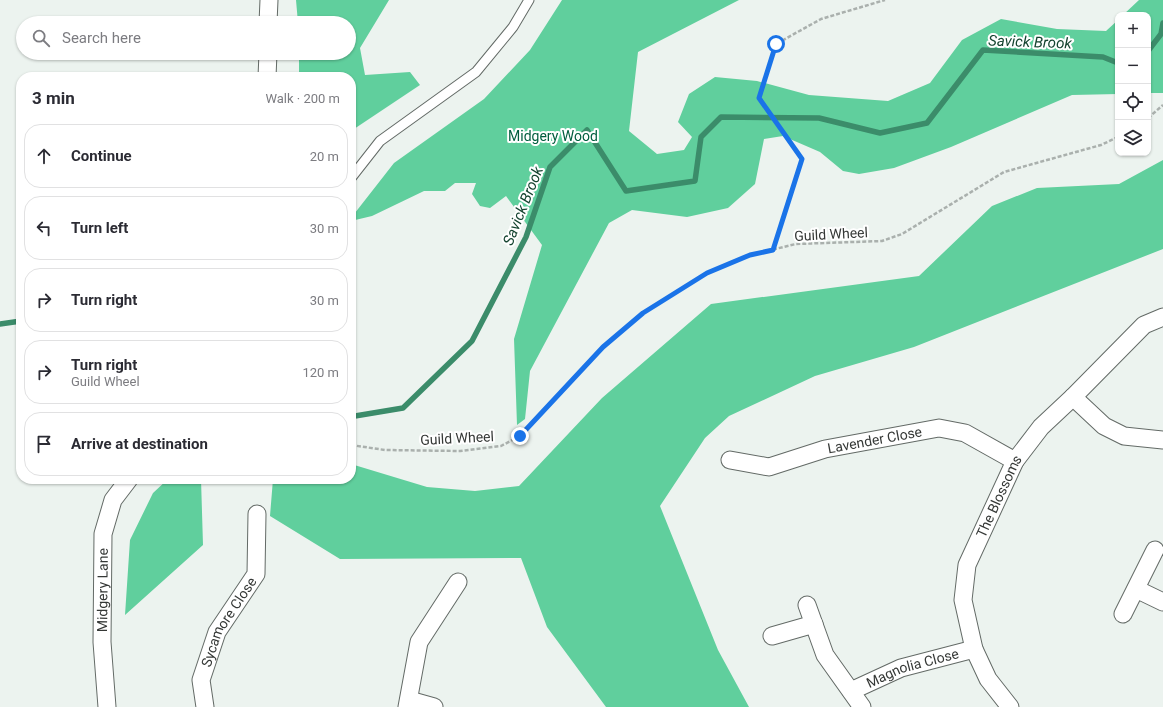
<!DOCTYPE html>
<meta charset="utf-8">
<style>
body{margin:0;font-family:Roboto,sans-serif;background:#f2f2f3;color:#2b2b33}
.controls{position:absolute;right:12px;top:12px;display:grid;overflow:hidden;border-radius:8px;box-shadow:0 1px 3px #0004}
.controls button{width:36px;height:36px;display:grid;place-items:center;padding:0;border:0;border-bottom:1px solid #e1e1e2;background:#fff;color:#2b2b33;font:20px sans-serif}
.stop{position:absolute;width:12px;height:12px;margin:-9px;border:3px solid #1a73e8;border-radius:50%;background:#fff}
.stop.end{background:#1a73e8;border-color:#fff;box-shadow:0 1px 4px #0008}
.list{margin:0;padding:0;list-style:none}
h2{display:flex;justify-content:space-between;align-items:center;height:52px;margin:0;padding:0 16px;font-size:17px}
h2 small{font-size:13px;font-weight:400;color:#7c7c81}
.list li{display:grid;grid-template-columns:26px 1fr auto;gap:12px;align-items:center;box-sizing:border-box;height:64px;margin:0 8px 8px;padding:0 8px;border:1px solid #e1e1e2;border-radius:16px}
.list b{display:block;font-size:15px;white-space:nowrap}
.list p{margin:0;font-size:13px;white-space:nowrap;color:#7c7c81}
.list em{font-size:13px;font-style:normal;color:#7c7c81}
.icon{flex:none;width:22px;height:22px;fill:none;stroke:currentColor;stroke-width:2;stroke-linecap:round;stroke-linejoin:round}
.map{position:relative;flex:none;width:1163px;height:707px;overflow:hidden}
.search{position:absolute;background:#fff;box-shadow:0 1px 3px #0004;left:16px;top:16px;width:340px;height:44px;display:flex;align-items:center;gap:10px;box-sizing:border-box;padding:0 14px;border-radius:22px;color:#7c7c81;font-size:15px}
.panel{position:absolute;background:#fff;box-shadow:0 1px 3px #0004;left:16px;top:72px;width:340px;height:412px;border-radius:16px}
.map>svg:first-child{display:block}
.forest{fill:#60cf9d}
.lines{fill:none;stroke-linecap:round;stroke-linejoin:round}
.stream{stroke:#3b8c6a;stroke-width:5.5}
.lane-casing{stroke:#636a66;stroke-width:11}
.street-casing{stroke:#636a66;stroke-width:19}
.path{stroke:#aab0ad;stroke-width:2.5;stroke-dasharray:4 2;stroke-linecap:butt}
.lane{stroke:#fff;stroke-width:9}
.street{stroke:#fff;stroke-width:17}
.route{stroke:#1a73e8;stroke-width:5}
.labels{text-anchor:middle;stroke-width:4;stroke-linejoin:round;paint-order:stroke}
.park-label{font-size:14px;fill:#005e3e;stroke:#fff}
.street-label{font-size:14px;fill:#353836;stroke:#fff}
.water-label{font-size:15px;font-style:italic;fill:#154430;stroke:#fff}
</style>
<div class="map">
<svg width="1163" height="707" viewBox="0 0 1163 707">
<rect width="100%" height="100%" fill="#ecf3ef"/>
<path class="forest" d="M 296,0 L 389,0 L 360,48 L 365,75 L 410,72 L 420,85 L 351,131 L 351,77 L 299,77 L 299,53 L 349,53 L 349,23 L 298,23 Z
M 562,0 L 739,0 L 638,52 L 629,131 L 657,154 L 684,150 L 692,137 L 678,122 L 689,94 L 715,77 L 757,81 L 809,95 L 888,101 L 930,83 L 962,40 L 1001,19 L 1057,29 L 1106,31 L 1118,20 L 1118,94 L 1072,95 L 951,147 L 894,168 L 859,174 L 843,171 L 820,152 L 783,136 L 764,139 L 755,184 L 728,208 L 687,217 L 632,210 L 609,223 L 530,371 L 525,419 L 517,425 L 514,339 L 542,245 L 506,196 L 490,208 L 480,206 L 472,194 L 476,183 L 455,183 L 445,191 L 424,191 L 372,216 L 351,221 L 351,218 L 394,163 L 484,99 L 530,50 Z
M 1139,0 L 1163,0 L 1163,93 L 1148,93 L 1148,15 L 1123,15 Z
M 1163,160 L 1163,249 L 914,347 L 815,376 L 729,416 L 705,438 L 660,506 L 718,650 L 749,707 L 606,707 L 547,627 L 521,558 L 340,559 L 270,516 L 273,479 L 351,479 L 351,464 L 427,487 L 475,491 L 519,486 L 602,398 L 711,304 L 919,276 L 992,206 L 1037,188 L 1119,184 Z
M 168,479 L 201,479 L 203,545 L 125,615 L 130,540 L 153,493 Z"/>
<g class="lines">
<path class="stream" d="M 1148,51 L 1161,34 L 1163,23
M 0,324 L 21,321
M 351,413 L 355,416 L 403,408 L 472,341 L 526,237 L 550,167 L 587,130 L 626,191 L 695,181 L 701,137 L 721,117 L 819,118 L 880,133 L 927,123 L 983,50 L 1103,57 L 1118,63"/>
<g class="lane-casing">
<path id="lane" d="M 351,178 L 380,141 L 476,72 L 513,27 L 529,0"/>
</g>
<g class="street-casing">
<g id="street">
<path d="M 268,23 L 269,0"/>
<path d="M 267,77 L 268,53"/>
<path d="M 1073,397 L 1144,325 L 1163,317"/>
<path id="s1" d="M 730,460 L 769,467 L 825,449 L 939,428 L 965,433 L 1015,461"/>
<path d="M 1136,589 L 1163,602"/>
<path d="M 807,605 L 825,655 L 862,707"/>
<path d="M 1123,614 L 1155,550"/>
<path d="M 772,636 L 814,624"/>
<path id="s2" d="M 851,691 L 901,668 L 974,649"/>
<path d="M 409,700 L 434,707"/>
<path id="s3" d="M 107,707 L 102,642 L 103,534 L 113,500 L 129,479"/>
<path id="s4" d="M 205,707 L 201,680 L 217,632 L 256,574 L 257,514"/>
<path d="M 407,707 L 419,642 L 458,582"/>
<path id="s5" d="M 1010,707 L 988,679 L 974,649 L 963,600 L 967,565 L 1015,461 L 1041,427 L 1073,397 L 1104,426 L 1124,436 L 1163,440"/>
</g>
</g>
<path class="path" d="M 1148,118 L 1163,105
M 773,250 L 802,159 L 759,98 L 776,44 L 821,19 L 885,0
M 351,445 L 385,450 L 460,451 L 501,446 L 520,436 L 603,347 L 643,313 L 707,273 L 750,255 L 796,244 L 882,241 L 902,234 L 1004,172 L 1101,145 L 1118,137"/>
<use href="#lane" class="lane"/>
<use href="#street" class="street"/>
</g>
<g class="lines">
<path class="route" d="M 520,436 L 603,347 L 643,313 L 707,273 L 750,255 L 773,250 L 802,159 L 759,98 L 776,44"/>
</g>
<g class="labels">
<g class="park-label">
<text x="553" y="141">Midgery Wood</text>
</g>
<g class="street-label">
<text transform="translate(831 234) rotate(-3)" y="5">Guild Wheel</text>
<text transform="translate(457 438) rotate(-3)" y="5">Guild Wheel</text>
<text dy="5" stroke="none"><textPath href="#s1" startOffset="149">Lavender Close</textPath></text>
<text dy="5" stroke="none"><textPath href="#s5" startOffset="230">The Blossoms</textPath></text>
<text dy="5" stroke="none"><textPath href="#s3" startOffset="117">Midgery Lane</textPath></text>
<text dy="5" stroke="none"><textPath href="#s4" startOffset="92">Sycamore Close</textPath></text>
<text dy="5" stroke="none"><textPath href="#s2" startOffset="66">Magnolia Close</textPath></text>
</g>
<g class="water-label">
<text transform="translate(1030 42) rotate(2)" y="5">Savick Brook</text>
<text transform="translate(523 206) rotate(-68)" y="5">Savick Brook</text>
</g>
</g>
</svg>
<div class="controls">
<button>+</button>
<button>−</button>
<button><svg class="icon" aria-label="locate" viewBox="0 0 24 24"><circle cx="12" cy="12" r="6"/><path d="M12 2v4M12 18v4M2 12h4M18 12h4"/></svg></button>
<button><svg class="icon" aria-label="layers" viewBox="0 0 24 24"><path d="M12 4l9 5-9 5-9-5zM3 14l9 5 9-5"/></svg></button>
</div>
<div class="stop" style="left:776px;top:44px"></div>
<div class="stop end" style="left:520px;top:436px"></div>
<div class="search"><svg class="icon" aria-label="search" viewBox="0 0 24 24"><circle cx="10" cy="10" r="6"/><path d="M15 15l6 6"/></svg>Search here</div>
<section class="panel">
<h2>3 min<small>Walk · 200 m</small></h2>
<ul class="list">
<li><svg class="icon" aria-label="ahead" viewBox="0 0 24 24"><path d="M12 20V5M6 11l6-6 6 6"/></svg><div><b>Continue</b></div><em>20 m</em></li>
<li><svg class="icon" aria-label="left" viewBox="0 0 24 24"><path d="M17 20v-9H6M10 6l-5 5 5 5"/></svg><div><b>Turn left</b></div><em>30 m</em></li>
<li><svg class="icon" aria-label="right" viewBox="0 0 24 24"><path d="M7 20v-9h11M14 6l5 5-5 5"/></svg><div><b>Turn right</b></div><em>30 m</em></li>
<li><svg class="icon" aria-label="right" viewBox="0 0 24 24"><path d="M7 20v-9h11M14 6l5 5-5 5"/></svg><div><b>Turn right</b><p>Guild Wheel</p></div><em>120 m</em></li>
<li><svg class="icon" aria-label="arrive" viewBox="0 0 24 24"><path d="M6 21V4h12l-3 4 3 4H6"/></svg><div><b>Arrive at destination</b></div></li>
</ul>
</section>
</div>
